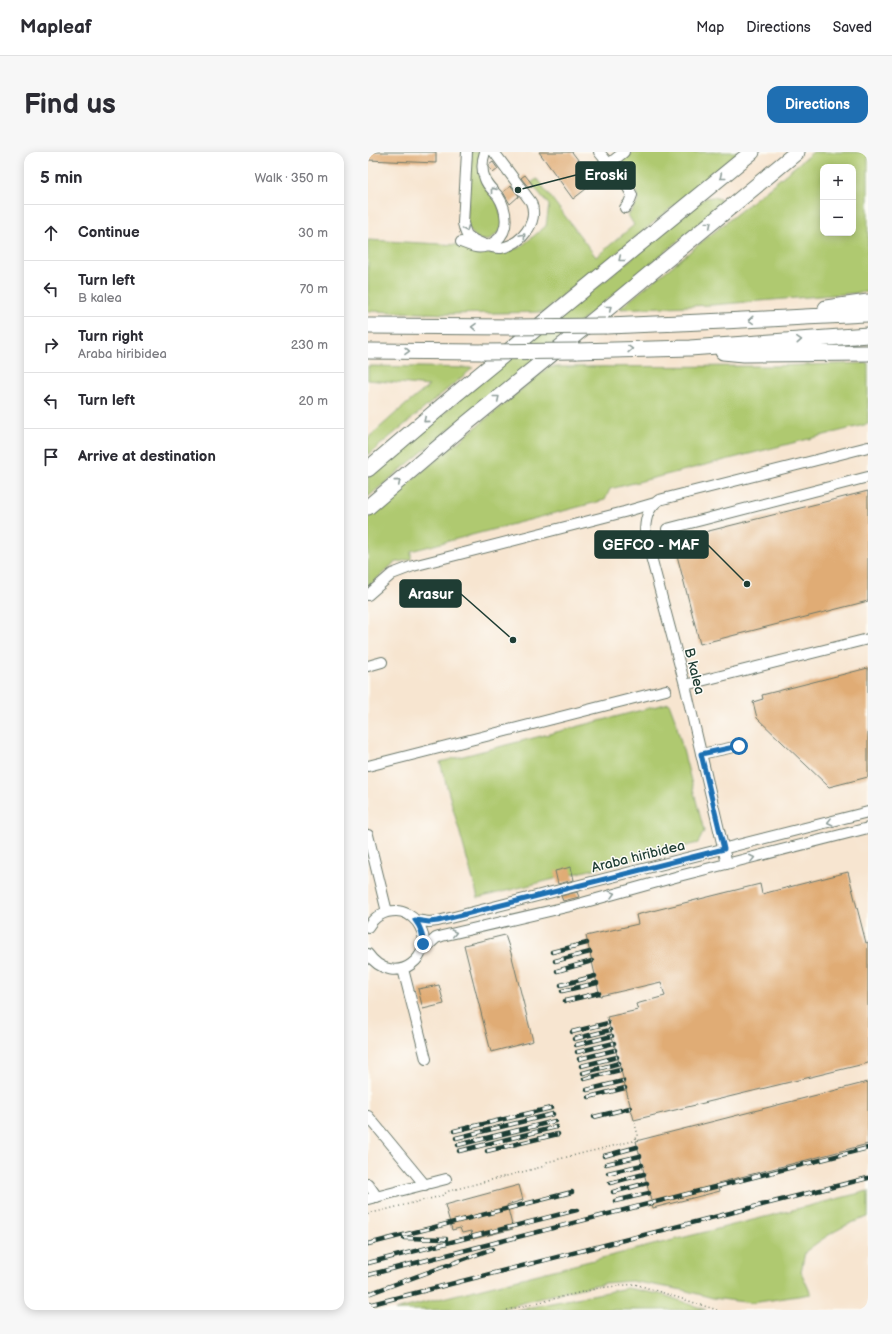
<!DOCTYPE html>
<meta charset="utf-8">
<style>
body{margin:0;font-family:"Balsamiq Sans",sans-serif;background:#f7f7f7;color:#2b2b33}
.controls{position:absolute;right:12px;top:12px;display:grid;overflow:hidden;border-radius:8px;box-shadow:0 2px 10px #0003}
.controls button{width:36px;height:36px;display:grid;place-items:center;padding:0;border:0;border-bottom:1px solid #e1e1e2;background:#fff;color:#2b2b33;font:20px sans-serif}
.stop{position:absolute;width:12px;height:12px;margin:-9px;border:3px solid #1f6fb2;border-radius:50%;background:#fff}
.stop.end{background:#1f6fb2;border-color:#fff;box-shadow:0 1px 4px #0008}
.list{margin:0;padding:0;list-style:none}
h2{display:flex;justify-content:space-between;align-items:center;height:52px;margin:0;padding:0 16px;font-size:17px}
h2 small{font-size:13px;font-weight:400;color:#7c7c81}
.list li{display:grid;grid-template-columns:26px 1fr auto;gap:12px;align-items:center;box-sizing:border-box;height:56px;padding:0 16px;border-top:1px solid #e1e1e2}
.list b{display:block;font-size:15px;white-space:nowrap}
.list p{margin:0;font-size:13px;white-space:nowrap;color:#7c7c81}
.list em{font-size:13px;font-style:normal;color:#7c7c81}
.icon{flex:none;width:22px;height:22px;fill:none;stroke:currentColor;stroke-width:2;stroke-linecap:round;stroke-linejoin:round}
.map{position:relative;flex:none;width:500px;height:1158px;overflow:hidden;border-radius:12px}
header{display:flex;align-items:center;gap:24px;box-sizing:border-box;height:56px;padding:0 20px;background:#fff;border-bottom:1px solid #e1e1e2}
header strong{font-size:19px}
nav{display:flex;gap:22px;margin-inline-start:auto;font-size:14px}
.intro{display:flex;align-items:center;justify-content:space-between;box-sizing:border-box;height:96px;padding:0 24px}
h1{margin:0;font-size:28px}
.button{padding:10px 18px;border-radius:12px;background:#1f6fb2;color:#fff;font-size:14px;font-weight:700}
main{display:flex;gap:24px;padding:0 24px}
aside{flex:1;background:#fff;border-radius:12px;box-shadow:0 2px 10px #0003}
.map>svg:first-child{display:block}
.green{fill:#afc96f;stroke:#678352;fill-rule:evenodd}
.building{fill:#e0ac74}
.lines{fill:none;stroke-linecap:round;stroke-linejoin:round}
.minor-casing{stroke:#6b786b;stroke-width:12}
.highway-casing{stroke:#6b786b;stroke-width:17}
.path{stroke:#6b786b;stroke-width:1.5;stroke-dasharray:1 3;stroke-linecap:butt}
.minor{stroke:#fff;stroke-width:10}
.highway{stroke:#fff;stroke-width:15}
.rail-casing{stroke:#1f3d34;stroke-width:4.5}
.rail{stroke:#fdfcf7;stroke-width:3;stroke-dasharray:9;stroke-linecap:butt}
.highway-bridge-casing{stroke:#6b786b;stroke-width:17;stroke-linecap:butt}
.highway-bridge{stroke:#fff;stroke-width:15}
.oneway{stroke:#8f9e9a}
.route{stroke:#1f6fb2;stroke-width:5}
.labels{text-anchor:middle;stroke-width:3;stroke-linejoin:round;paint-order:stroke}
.street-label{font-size:14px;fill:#1f3d34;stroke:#fdfcf7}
.leader{fill:none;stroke:#1f3d34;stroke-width:1.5}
.callout-dot{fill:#1f3d34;stroke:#fdfcf7;stroke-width:1.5}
.callout{fill:#1f3d34;stroke:#1f3d34;stroke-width:1.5}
.callout-label{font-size:15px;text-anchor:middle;font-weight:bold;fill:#fff}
</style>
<header>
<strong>Mapleaf</strong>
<nav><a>Map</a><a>Directions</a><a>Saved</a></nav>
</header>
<div class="intro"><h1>Find us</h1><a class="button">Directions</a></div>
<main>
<aside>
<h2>5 min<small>Walk · 350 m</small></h2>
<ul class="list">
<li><svg class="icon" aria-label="ahead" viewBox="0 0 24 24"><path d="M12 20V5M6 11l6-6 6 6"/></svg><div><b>Continue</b></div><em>30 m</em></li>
<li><svg class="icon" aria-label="left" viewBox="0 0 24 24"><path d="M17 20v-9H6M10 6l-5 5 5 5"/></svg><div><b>Turn left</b><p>B kalea</p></div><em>70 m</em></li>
<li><svg class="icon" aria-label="right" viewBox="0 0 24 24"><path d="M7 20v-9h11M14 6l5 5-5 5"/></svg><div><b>Turn right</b><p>Araba hiribidea</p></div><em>230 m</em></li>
<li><svg class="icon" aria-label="left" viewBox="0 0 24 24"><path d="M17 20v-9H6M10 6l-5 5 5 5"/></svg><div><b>Turn left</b></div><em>20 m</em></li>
<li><svg class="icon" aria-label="arrive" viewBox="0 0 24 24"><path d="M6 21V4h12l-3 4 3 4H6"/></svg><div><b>Arrive at destination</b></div></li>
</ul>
</aside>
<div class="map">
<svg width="500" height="1158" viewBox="0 0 500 1158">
<rect width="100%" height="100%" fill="#fdfcf7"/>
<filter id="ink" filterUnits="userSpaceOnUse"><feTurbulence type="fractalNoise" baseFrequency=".025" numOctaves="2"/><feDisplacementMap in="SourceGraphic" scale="8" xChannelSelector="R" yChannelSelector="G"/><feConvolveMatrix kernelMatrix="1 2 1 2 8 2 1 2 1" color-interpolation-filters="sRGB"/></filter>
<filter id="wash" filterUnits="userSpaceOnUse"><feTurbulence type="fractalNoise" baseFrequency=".012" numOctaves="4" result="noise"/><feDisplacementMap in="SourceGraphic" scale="16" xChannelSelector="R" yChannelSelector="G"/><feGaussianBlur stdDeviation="0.9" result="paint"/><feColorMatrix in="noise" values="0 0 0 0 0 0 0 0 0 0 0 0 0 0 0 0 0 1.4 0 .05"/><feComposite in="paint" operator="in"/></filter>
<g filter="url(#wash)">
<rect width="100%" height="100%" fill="#f7e5d0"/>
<path class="green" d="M 102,0 L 113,0 L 129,48 L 136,75 L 122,88 C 109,90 107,84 99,75 Z
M 264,0 L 371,0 L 234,113 L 196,142 L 176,160 L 80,162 L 0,159 L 0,88 L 90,93 L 109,101 L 128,101 L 151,96 L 178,74 L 181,53 L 163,31 L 169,27 L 228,105 L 266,73 L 260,63 L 271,49 L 269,40 L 250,16 L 250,12 Z
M 445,0 L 500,0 L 500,140 L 344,153 L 251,157 ZM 455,15 L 485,15 L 485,81 L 455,81 Z
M 345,45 L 352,47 L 353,53 L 255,135 L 109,254 L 0,345 L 0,325 L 49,283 L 337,46 Z
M 500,211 L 500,272 L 242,337 L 237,348 L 43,399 L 43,407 L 26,411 L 0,435 L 0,366 L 33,337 L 181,215 L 405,214 Z
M 0,214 L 105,216 L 0,303 L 0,286 L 29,260 L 61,234 L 0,228 Z
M 301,551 L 307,567 L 336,679 L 330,691 L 110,746 L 72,610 Z
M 500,1039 L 500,1065 C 476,1072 456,1085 437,1100 L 433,1120 L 443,1142 L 384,1151 L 345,1146 L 315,1138 L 263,1129 L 237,1131 L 191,1141 L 129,1158 L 27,1158 Z
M 259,1136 L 296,1143 L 338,1158 L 148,1158 Z"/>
<g id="blocks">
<path class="building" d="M 0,0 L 68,0 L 68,11 L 0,8 Z
M 171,0 L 204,0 L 227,30 L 205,47 Z
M 125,10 L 130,17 L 125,21 L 121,15 L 121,13 Z
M 157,23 L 165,33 L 161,36 L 153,26 Z
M 143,34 L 151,44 L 142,52 L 135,40 Z
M 500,339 L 500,449 L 332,492 L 305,388 Z
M 500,516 L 500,625 L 461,635 L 389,566 L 385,550 L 395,547 L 394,543 Z
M 203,715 L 206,728 L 190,732 L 187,719 Z
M 480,720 L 498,791 L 500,790 L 500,911 L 266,968 L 239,865 L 270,858 L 268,852 L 297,844 L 293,830 L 232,844 L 218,784 L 270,772 L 268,763 L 392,732 L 394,742 Z
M 209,740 L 211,745 L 195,749 L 193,744 Z
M 137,783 L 143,801 L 165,889 L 123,900 L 96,793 Z
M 71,833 L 76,852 L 55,857 L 50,837 Z
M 500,930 L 500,992 L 350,1031 L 352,1039 L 285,1056 L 268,989 Z
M 151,1033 L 155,1048 L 139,1053 L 145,1077 L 105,1087 L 103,1079 L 94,1081 L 92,1076 L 84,1078 L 77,1053 Z"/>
</g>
</g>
<g filter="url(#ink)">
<use href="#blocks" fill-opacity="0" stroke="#6b786b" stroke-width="1"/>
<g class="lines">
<g class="minor-casing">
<path id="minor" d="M 99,0 L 95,71 C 96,75 97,80 99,83 C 105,89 125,97 133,96 C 154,92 171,70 163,50 L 126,0
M 231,0 L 259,34 L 264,43 L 261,51 L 257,56
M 241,12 L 256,0
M 93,90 C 108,96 113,99 128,89 C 142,78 139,58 130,44 C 126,39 119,34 117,27 C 113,18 114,9 117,0
M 299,377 L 500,325
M 0,443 L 24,422 L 45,414 L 256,360 L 287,351
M 0,514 L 14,510
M 317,533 L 500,487
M 333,602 L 371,594
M 0,614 L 298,538
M 0,683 L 19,760
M 359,712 L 317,533 L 277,382 C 277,369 279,356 291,348 L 500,295
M 47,768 L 61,770 L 70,769 L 500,660
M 0,775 C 6,765 16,759 28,759 C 36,759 44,764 49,770 C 73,803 26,839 0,802
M 53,800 L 68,786 L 74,784 L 207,753 L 311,724 L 500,676
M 35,817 L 58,907
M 0,964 L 57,1033
M 0,1032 L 9,1045
M 0,1047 L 78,1027"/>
</g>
<g class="highway-casing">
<path id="highway" d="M 458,156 L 500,150
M 0,174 L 145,175
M 238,174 C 325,171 413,166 500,162
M 0,199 L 114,200
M 209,199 L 322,196 L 500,183
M 355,200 L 376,202 L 500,201
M 0,317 L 88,242 L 384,0
M 0,355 L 99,271 L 244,153 L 429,0"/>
</g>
<path class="path" d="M 0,1062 L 73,1044 L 81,1039 L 177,1014 L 179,1010 L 265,989 L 270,983 L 266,969
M 139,1158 L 231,1136 L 267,1132 L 349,1158"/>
<use href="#minor" class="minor"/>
<use href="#highway" class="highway"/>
<g class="rail-casing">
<path id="rail" d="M 184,800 L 219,791
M 187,809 L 222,800
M 189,819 L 224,809
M 193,833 L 227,824
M 194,839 L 229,831
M 197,849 L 231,841
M 204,880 L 240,871
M 206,887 L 242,878
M 208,893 L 244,884
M 209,900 L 246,891
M 211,907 L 247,898
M 213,914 L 249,905
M 215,921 L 251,911
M 216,927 L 252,918
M 219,938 L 255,929
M 221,945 L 257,936
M 226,965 L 262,956
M 86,979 L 183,956
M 88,986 L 185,962
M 90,993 L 187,969
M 91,999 L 188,975
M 119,999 L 190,982
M 236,1004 L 269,995
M 238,1012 L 272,1004
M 240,1021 L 274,1013
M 242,1031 L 276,1022
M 245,1040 L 279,1031
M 247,1049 L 281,1041
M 36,1086 L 78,1087
M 0,1092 L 204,1040
M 0,1111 L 209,1058
M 0,1123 L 500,996
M 0,1142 L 124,1097
M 0,1153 L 500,1026"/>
</g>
<use href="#rail" class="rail"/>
<g class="highway-bridge-casing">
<path id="highway-bridge" d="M 145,175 L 238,174
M 114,200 L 209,199"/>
</g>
<use href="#highway-bridge" class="highway-bridge"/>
</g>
<defs><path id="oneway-chevron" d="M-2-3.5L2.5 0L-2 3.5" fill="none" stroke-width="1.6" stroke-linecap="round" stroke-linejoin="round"/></defs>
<g class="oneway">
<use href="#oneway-chevron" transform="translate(354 25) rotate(141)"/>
<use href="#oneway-chevron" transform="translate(125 38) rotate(-129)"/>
<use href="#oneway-chevron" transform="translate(341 72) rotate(-39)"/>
<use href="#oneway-chevron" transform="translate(98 77) rotate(68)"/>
<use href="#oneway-chevron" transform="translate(155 84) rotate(-49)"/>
<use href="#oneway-chevron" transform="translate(253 107) rotate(141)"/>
<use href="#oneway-chevron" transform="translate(241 156) rotate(-39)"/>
<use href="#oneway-chevron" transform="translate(383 168) rotate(176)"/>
<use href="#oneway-chevron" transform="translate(106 175) rotate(-179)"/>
<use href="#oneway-chevron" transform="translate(431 188) rotate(-4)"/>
<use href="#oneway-chevron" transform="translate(262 197) rotate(-2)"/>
<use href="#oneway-chevron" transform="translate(39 199) rotate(1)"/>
<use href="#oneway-chevron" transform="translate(129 246) rotate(-39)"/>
<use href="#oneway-chevron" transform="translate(58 268) rotate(140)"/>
<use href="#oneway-chevron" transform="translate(30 330) rotate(-40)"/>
<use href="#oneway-chevron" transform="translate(462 670) rotate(166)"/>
<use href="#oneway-chevron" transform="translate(384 706) rotate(-14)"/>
<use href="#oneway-chevron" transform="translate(244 742) rotate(-15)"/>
<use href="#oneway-chevron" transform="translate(86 781) rotate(-13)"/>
</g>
</g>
<g class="lines" filter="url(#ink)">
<path class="route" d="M 55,792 C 55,782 53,776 47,768 L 61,770 L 70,769 L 356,697 L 333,602 L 371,594"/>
</g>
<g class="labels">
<g class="street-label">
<text transform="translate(327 519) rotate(76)" y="5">B kalea</text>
<text transform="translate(270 704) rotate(-14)" y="5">Araba hiribidea</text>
</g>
</g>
<path class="leader" d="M150 38L208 23M379 432L340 393M145 488L93 442"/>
<g class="callout-dot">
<circle cx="150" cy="38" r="4"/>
<circle cx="379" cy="432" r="4"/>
<circle cx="145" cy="488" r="4"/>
</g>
<g class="callout">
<rect x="208" y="10" width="59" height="27" rx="4"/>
<rect x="227" y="379" width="113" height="27" rx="4"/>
<rect x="32" y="428" width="61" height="27" rx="4"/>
</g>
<g class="callout-label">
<text x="238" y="28">Eroski</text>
<text x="283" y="398">GEFCO - MAF</text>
<text x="63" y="447">Arasur</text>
</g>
</svg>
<div class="controls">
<button>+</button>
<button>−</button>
</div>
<div class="stop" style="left:371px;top:594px"></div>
<div class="stop end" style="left:55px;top:792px"></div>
</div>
</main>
